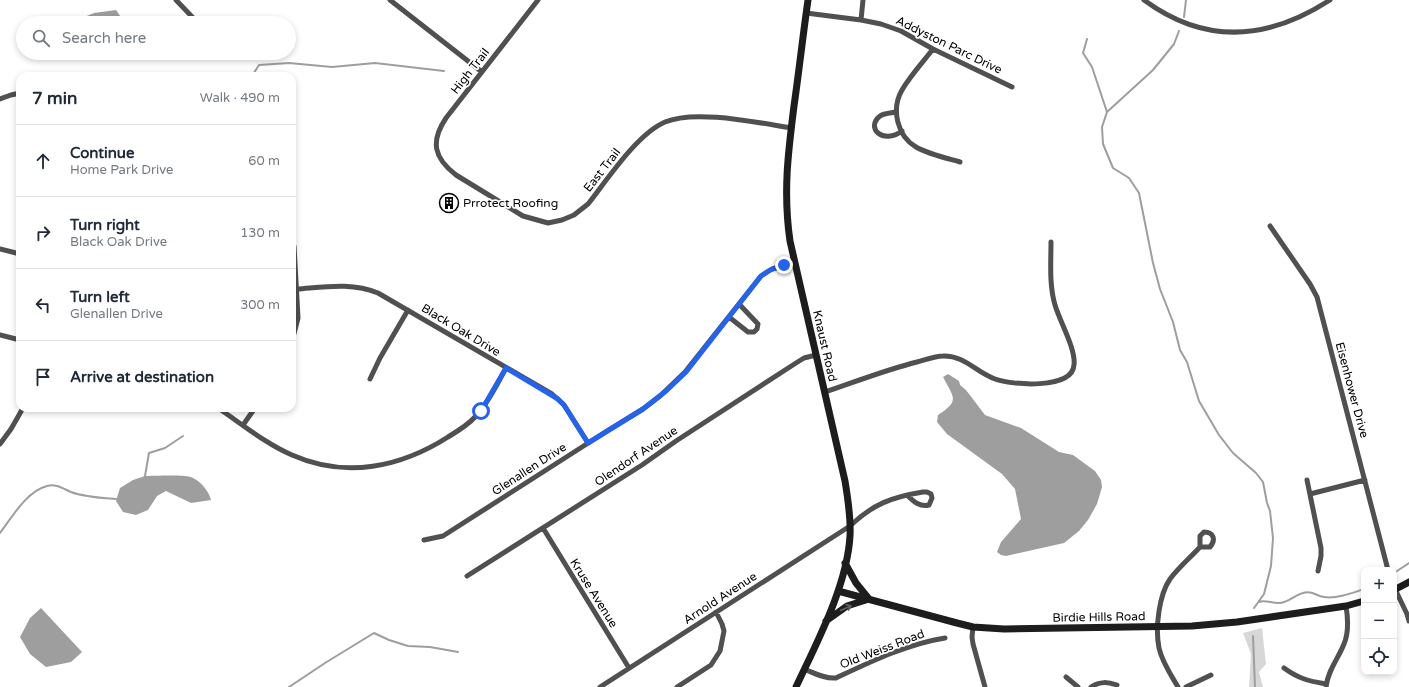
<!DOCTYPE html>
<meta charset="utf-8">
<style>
body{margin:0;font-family:"Varela Round",sans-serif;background:#f6f6f7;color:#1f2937}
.controls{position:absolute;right:12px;bottom:12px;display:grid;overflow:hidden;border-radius:8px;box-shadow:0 2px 6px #0003}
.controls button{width:36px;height:36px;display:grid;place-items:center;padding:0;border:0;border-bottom:1px solid #e0e1e3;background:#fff;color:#1f2937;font:20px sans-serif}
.stop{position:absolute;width:12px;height:12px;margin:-9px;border:3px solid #2563eb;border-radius:50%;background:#fff}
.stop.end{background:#2563eb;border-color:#fff;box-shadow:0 1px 4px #0008}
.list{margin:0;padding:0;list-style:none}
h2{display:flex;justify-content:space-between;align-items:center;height:52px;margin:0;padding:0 16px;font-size:17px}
h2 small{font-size:13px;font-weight:400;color:#747a83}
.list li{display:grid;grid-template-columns:26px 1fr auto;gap:12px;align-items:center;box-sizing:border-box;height:72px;padding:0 16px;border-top:1px solid #e0e1e3}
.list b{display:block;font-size:15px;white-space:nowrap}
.list p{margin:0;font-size:13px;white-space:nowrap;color:#747a83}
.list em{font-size:13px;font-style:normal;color:#747a83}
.icon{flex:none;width:22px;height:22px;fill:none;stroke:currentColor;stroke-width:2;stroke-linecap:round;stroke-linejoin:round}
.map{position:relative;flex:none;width:1409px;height:687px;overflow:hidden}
.search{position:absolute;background:#fff;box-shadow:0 2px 6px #0003;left:16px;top:16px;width:280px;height:44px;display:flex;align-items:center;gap:10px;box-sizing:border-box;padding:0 14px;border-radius:22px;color:#747a83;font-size:15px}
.panel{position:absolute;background:#fff;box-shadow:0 2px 6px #0003;left:16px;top:72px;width:280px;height:340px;border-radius:12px}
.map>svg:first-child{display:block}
.green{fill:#d7d7d7}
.water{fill:#9e9e9e}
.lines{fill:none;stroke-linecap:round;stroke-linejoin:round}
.stream{stroke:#9e9e9e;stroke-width:2}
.minor{stroke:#505050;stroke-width:5}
.secondary{stroke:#1d1d1d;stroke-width:7}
.oneway{stroke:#616161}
.route{stroke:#2563eb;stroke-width:5}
.labels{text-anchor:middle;stroke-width:3.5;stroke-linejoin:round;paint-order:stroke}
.street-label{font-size:12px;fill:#000;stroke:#fff}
.poi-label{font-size:12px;fill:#000;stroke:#fff;text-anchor:start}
</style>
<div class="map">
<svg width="1409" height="687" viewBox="0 0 1409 687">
<rect width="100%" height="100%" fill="#fff"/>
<path class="green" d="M 1262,628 L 1266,664 L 1259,672 L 1263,687 L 1249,687 L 1251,654 L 1243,633 Z"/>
<path class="water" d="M 116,10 L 125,23 L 87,23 L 82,18 L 94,13 Z
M 948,374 L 959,381 L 960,385 L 966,390 L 985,415 L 1021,428 L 1059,452 L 1073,455 L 1095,471 L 1101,480 L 1102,487 L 1097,504 L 1088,520 L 1079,531 L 1064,543 L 1006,556 L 1001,555 L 997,552 L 1001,542 L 1021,519 L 1015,489 L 1002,474 L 947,434 L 937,422 L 938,415 C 960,401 954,398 943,377 Z
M 145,476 C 154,476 187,474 193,478 C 201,482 209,491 211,500 L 191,503 L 166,491 L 157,496 L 148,510 L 136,515 L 123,512 L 116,501 L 120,488 L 133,480 Z
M 41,608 L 82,652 L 71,662 L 46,667 L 30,654 L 20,637 L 30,618 Z"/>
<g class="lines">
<path class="stream" d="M 1184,17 L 1186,0
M 1179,31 L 1174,44 L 1153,70 L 1107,112 L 1102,127 L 1103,144 L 1113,168 L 1129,178 L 1139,193 L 1153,263 L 1160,289 L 1173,322 L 1180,350 L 1187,362 L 1199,401 L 1219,435 L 1233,453 L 1256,473 L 1263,482 L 1267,503 L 1270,511 L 1273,538 L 1271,566 L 1264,594 L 1254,608
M 1087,39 L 1083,53 L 1092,67 L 1107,112
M 252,76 L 259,65 L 289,63 L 332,67 L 375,63 L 444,71
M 145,476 L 149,453 L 165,448 L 183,436
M 0,533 C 12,517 27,491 47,486 C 55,483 64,489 71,492 C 84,497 102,498 116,499
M 1394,573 L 1409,563
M 1259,602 C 1265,599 1273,604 1280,603 C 1289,602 1295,595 1303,593 C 1312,590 1316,596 1324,597 C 1336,599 1352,593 1364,589
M 1253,636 L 1255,687
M 289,687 L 325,663 L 374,633 L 389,640 L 408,646 L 430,647 L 458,652"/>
<path class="minor" d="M 176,0 L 198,23
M 390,0 L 482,72
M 538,0 L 446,118 C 430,142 434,158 456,175 L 523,216 L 548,223 L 562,220 L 574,215 L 588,204 C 607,180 637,134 665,122 C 695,109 759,123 792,128
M 1144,0 C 1205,45 1267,41 1330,0
M 806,13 L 861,20 L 881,24 L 901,31 L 933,49 L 1012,87
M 861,20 L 863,0
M 933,49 C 923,62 910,76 902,90 C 891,109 897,136 916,147 C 928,154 946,158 960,162
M 0,99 L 11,95 L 20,93
M 896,112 C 891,113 884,113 880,116 C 865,128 883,145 902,131
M 1270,226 L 1310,284 L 1317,297 L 1388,570
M 0,249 L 20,254
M 297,289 C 324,287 352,282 378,293 L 552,394 L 564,405 L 588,443
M 729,317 L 748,332 L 754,332 L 757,329 L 758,324 L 739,304
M 0,335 L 20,340
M 292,341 L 298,318 L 294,246
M 370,379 L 380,358 L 408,310
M 825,392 C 855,382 885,370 917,362 C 925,360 935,356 943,356 C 964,355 977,373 995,379 C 1011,385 1072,390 1074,365 C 1076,349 1060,322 1055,305 C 1049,284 1051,263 1051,242
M 218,408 C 242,424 266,444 292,455 C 346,479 401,467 448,437 C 458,431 468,425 475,417 C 488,404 497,384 506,368
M 243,425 L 255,408
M 0,444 L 11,429 L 23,408
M 1307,480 L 1321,548 L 1321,556 L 1318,571
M 1310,494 L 1365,480
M 543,528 L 629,668
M 424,540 L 443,536 L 607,431 L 643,409 L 660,396 L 685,372 L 761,276 L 772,269 L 795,263
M 467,576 L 642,465 L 676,441 L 796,363 L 804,358 L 816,355
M 1394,587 L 1407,614 L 1409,621
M 973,627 L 972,637 L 973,644 L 985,687
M 1284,668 C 1299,679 1309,681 1326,684
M 804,669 C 814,673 825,679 836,678 C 870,662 907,644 945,638
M 1066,677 L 1078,687
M 600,687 L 850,526 C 873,504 892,497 923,492 L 927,492 L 931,494 L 932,498 L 929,505 C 920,507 914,502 908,496
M 677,687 L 711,665 L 720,651 L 724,631 L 722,624 L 716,612
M 1091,687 C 1100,681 1108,682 1117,685
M 1178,687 C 1171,675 1162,662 1159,648 C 1155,628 1159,595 1170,579 C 1179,567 1190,558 1200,547 L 1200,536 L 1204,532 C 1214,532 1216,540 1210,547 L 1200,547
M 1186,687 L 1211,675
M 1326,687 C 1328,670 1338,659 1344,644 C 1349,632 1348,618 1346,606"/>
<path class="secondary" d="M 845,563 L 856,583 L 869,599
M 1394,590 L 1409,582
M 838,591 L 957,623 L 973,627 L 1004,629 L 1192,626 L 1237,622 L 1346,606 L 1364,601
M 826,621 L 847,606 L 869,599
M 796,687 C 817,642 847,586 850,536 C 851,518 848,499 845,481 L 790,241 C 783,193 788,153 794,106 C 799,71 803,35 808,0"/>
</g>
<defs><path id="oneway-shaft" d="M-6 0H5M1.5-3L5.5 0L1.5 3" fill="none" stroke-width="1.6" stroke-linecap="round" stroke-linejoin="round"/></defs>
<use class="oneway" href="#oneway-shaft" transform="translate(846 608) rotate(-24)"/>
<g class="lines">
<path class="route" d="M 481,411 L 506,368 L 558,399 L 564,405 L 588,443 L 643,409 L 666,391 L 686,372 L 761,276 L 770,270 L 784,265"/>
</g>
<defs>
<g id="building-ring" transform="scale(1)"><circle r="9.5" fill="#fff" stroke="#000" stroke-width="1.5"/><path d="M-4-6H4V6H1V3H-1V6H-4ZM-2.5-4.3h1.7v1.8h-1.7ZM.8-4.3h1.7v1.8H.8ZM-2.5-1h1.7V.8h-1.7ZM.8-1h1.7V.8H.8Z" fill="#000"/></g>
</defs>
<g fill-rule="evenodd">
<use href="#building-ring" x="449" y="203"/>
</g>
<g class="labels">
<g class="street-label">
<text transform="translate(949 45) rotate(26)" y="4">Addyston Parc Drive</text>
<text transform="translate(470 71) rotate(-52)" y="4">High Trail</text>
<text transform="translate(602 170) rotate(-52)" y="4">East Trail</text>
<text transform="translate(461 330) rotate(31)" y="4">Black Oak Drive</text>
<text transform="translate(825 346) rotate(77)" y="4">Knaust Road</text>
<text transform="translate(1352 390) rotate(75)" y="4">Eisenhower Drive</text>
<text transform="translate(636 456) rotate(-34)" y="4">Olendorf Avenue</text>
<text transform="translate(529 469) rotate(-33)" y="4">Glenallen Drive</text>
<text transform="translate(594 593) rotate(58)" y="4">Kruse Avenue</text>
<text transform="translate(720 598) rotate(-33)" y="4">Arnold Avenue</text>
<text transform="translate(1099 617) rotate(-1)" y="4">Birdie Hills Road</text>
<text transform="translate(882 649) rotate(-21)" y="4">Old Weiss Road</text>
</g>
<g class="poi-label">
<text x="463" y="207">Prrotect Roofing</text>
</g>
</g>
</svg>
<div class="controls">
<button>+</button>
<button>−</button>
<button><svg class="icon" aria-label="locate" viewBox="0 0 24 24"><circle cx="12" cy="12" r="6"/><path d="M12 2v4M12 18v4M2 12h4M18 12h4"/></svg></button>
</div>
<div class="stop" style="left:481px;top:411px"></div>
<div class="stop end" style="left:784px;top:265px"></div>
<div class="search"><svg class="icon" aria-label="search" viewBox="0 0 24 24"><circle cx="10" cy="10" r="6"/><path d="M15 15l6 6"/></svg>Search here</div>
<section class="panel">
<h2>7 min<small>Walk · 490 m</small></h2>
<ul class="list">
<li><svg class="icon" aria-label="ahead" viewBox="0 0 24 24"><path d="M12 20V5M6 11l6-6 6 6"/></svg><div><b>Continue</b><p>Home Park Drive</p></div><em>60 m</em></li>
<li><svg class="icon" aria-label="right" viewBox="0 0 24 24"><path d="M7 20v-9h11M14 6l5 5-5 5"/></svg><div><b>Turn right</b><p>Black Oak Drive</p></div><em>130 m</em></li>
<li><svg class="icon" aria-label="left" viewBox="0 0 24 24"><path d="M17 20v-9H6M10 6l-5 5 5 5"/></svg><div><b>Turn left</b><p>Glenallen Drive</p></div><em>300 m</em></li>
<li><svg class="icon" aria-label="arrive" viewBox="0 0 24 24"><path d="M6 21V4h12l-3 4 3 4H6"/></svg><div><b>Arrive at destination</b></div></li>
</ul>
</section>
</div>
